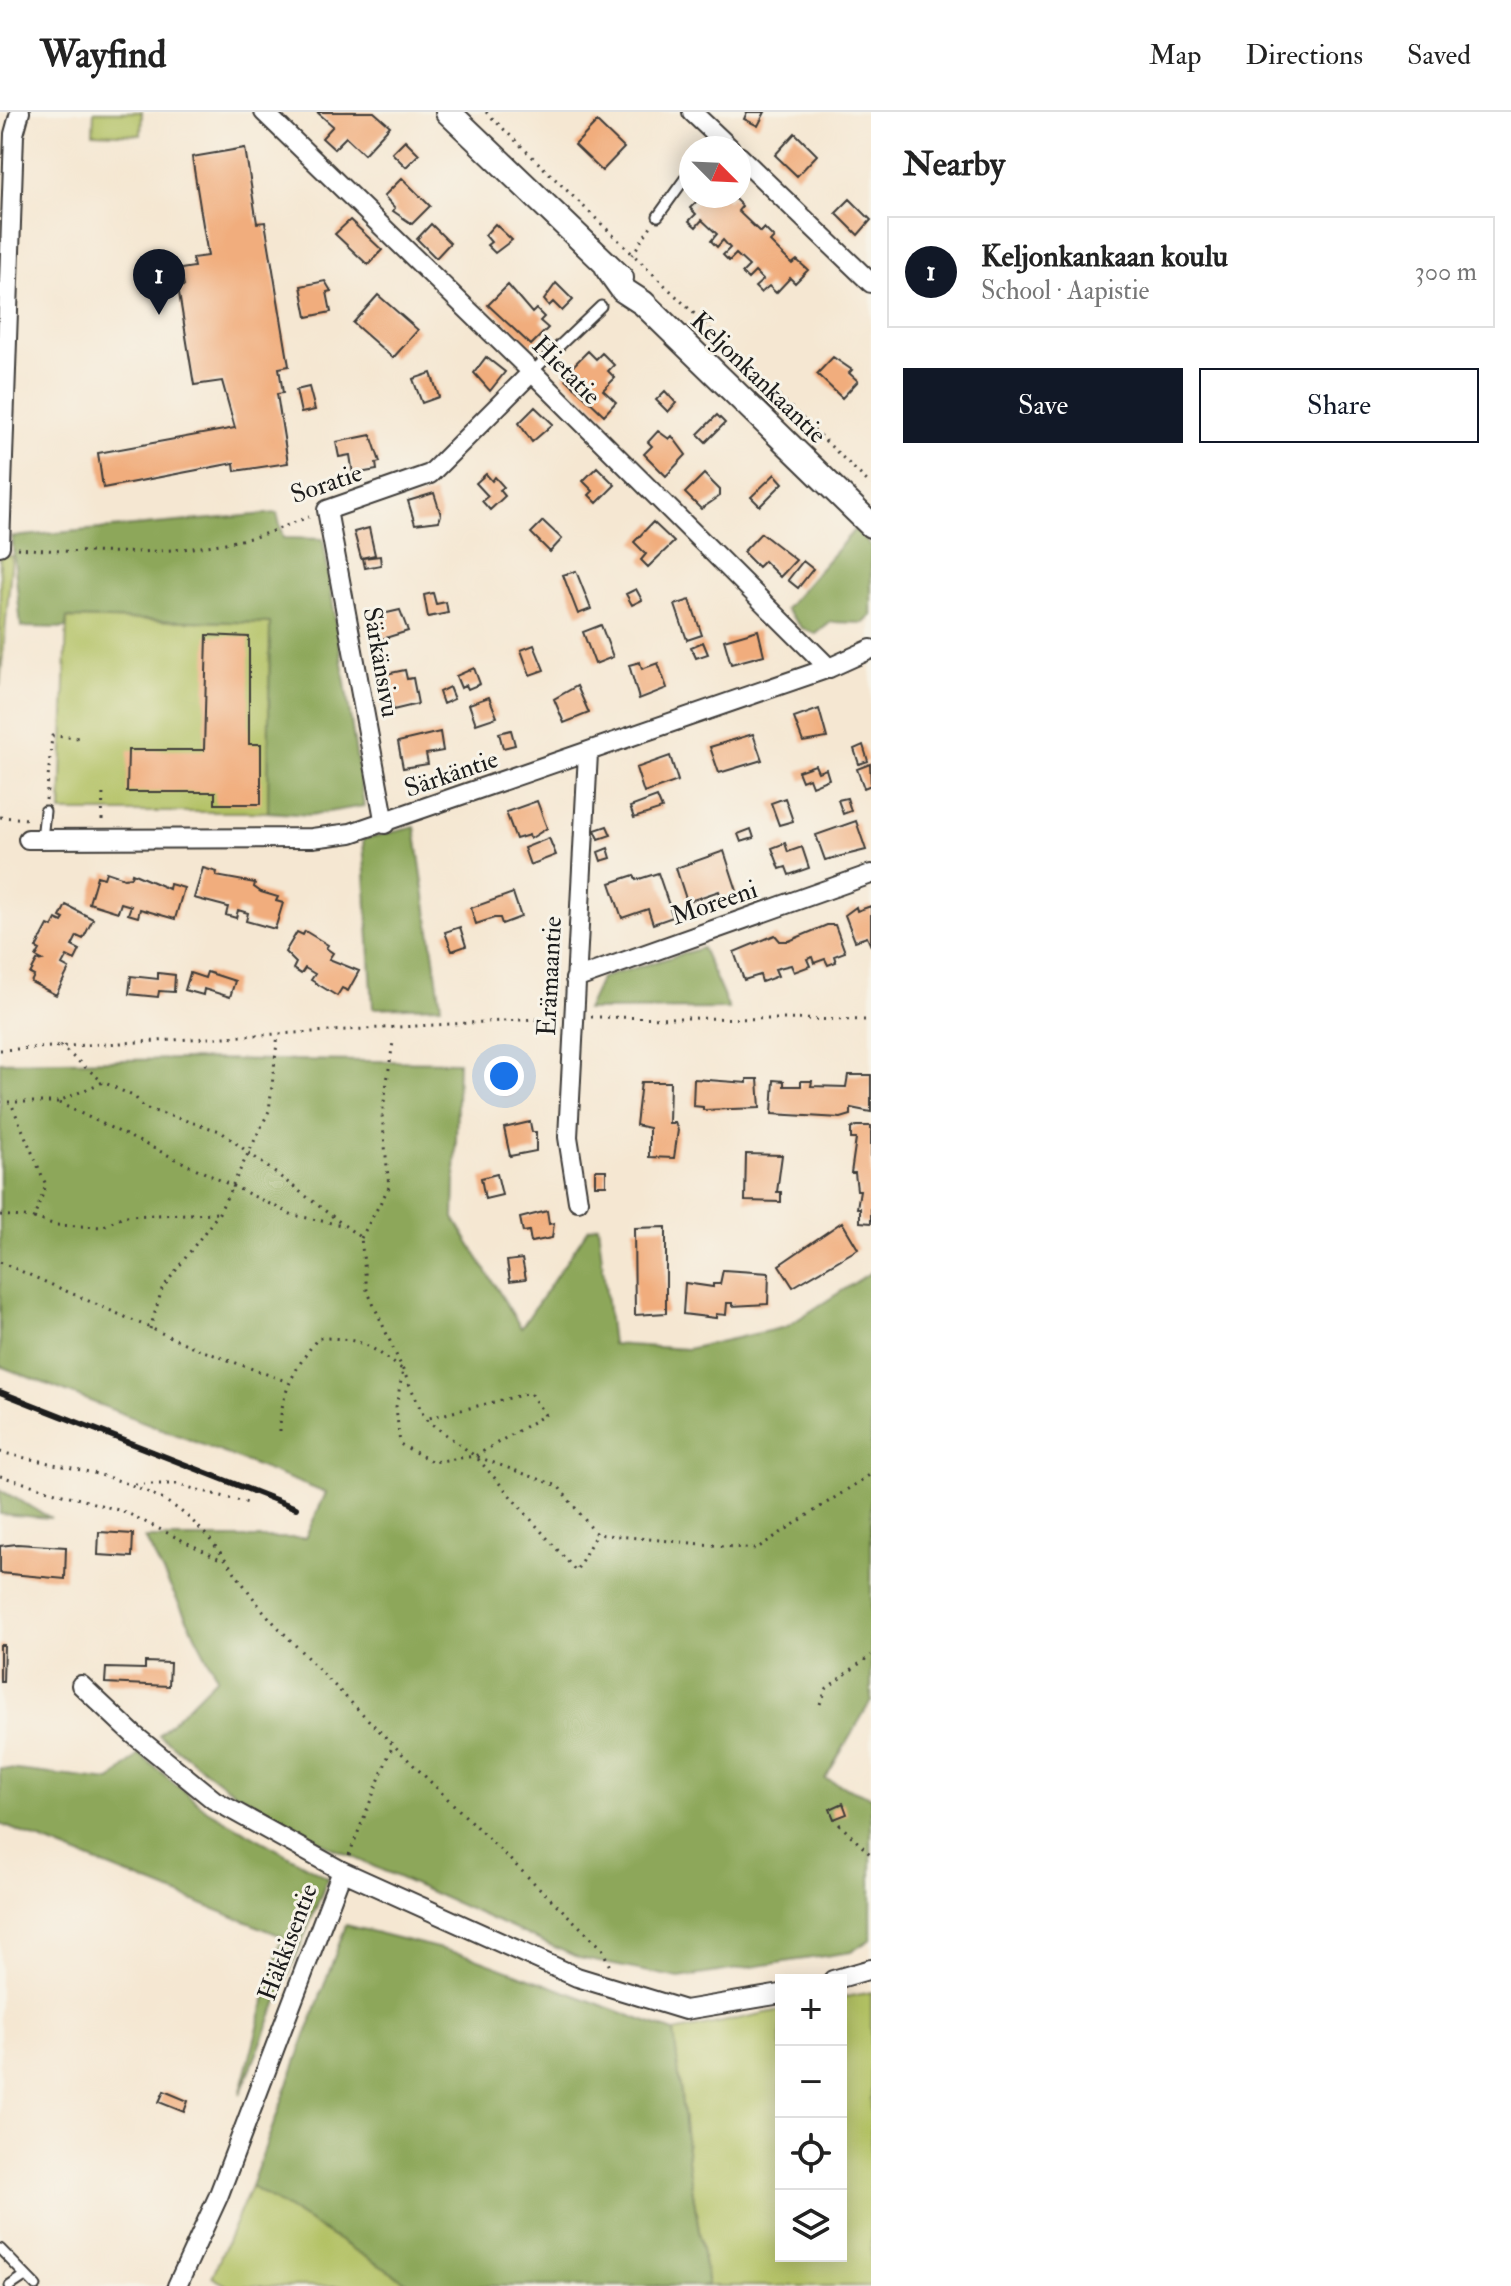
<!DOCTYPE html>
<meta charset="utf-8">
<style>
body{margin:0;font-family:"IM FELL Double Pica",serif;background:#f2f2f2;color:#222}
.controls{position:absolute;right:24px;bottom:24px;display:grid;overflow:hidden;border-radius:0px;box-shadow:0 4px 20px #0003}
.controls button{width:72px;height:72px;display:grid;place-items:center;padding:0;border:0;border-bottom:2px solid #e0e0e0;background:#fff;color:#222;font:40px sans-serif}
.compass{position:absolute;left:679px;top:24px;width:72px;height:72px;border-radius:50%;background:#fff;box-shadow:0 4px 20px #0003;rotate:114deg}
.you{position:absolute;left:504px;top:964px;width:28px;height:28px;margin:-20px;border:6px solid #fff;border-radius:50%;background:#1a73e8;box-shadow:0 0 0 12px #1a73e833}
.badge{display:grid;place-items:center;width:52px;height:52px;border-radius:50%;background:#111827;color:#fff;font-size:26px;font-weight:700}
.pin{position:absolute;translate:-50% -66px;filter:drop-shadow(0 2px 4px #0008)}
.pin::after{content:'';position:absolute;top:42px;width:28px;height:24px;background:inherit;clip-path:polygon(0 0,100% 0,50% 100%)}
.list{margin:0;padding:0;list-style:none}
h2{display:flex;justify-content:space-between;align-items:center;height:104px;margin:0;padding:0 32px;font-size:34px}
h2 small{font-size:26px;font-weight:400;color:#767676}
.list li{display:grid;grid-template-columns:52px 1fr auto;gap:24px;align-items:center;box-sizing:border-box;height:112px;margin:0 16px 16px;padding:0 16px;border:2px solid #e0e0e0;border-radius:0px}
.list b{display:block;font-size:30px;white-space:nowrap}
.list p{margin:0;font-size:26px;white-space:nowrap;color:#767676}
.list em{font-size:26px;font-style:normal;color:#767676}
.actions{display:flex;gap:16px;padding:24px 32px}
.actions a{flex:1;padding:18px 0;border:2px solid #111827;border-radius:0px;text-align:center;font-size:28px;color:#111827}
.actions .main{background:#111827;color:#fff}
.icon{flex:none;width:44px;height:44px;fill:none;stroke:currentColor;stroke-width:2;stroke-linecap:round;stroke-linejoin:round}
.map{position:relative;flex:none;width:871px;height:2174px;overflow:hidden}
header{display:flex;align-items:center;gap:48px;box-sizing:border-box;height:112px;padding:0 40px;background:#fff;border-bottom:2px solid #e0e0e0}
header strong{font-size:38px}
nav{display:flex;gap:44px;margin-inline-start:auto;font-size:28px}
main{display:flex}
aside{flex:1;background:#fff}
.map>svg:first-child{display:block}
.green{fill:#b2c164;stroke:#676e40;stroke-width:2}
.forest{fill:#8da75a;stroke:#54623b;stroke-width:2}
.building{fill:#f1ad7d}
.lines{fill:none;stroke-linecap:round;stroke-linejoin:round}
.service-casing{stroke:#3d3a37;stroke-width:13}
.minor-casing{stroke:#3d3a37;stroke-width:22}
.secondary-casing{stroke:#3d3a37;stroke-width:28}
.path{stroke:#3d3a37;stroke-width:3;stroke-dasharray:2 6;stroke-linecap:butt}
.service{stroke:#fff;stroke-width:9}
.minor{stroke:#fff;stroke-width:18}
.secondary{stroke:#fff;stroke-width:24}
.rail{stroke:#1c1c1c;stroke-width:6}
.labels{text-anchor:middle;stroke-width:6;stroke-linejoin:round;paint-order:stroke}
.street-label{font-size:26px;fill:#1c1c1c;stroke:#f7f3e8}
</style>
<header>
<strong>Wayfind</strong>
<nav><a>Map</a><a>Directions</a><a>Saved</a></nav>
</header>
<main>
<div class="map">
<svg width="871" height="2174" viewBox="0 0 871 2174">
<rect width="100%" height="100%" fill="#f7f3e8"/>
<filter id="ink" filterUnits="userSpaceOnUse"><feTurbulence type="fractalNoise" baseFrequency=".0125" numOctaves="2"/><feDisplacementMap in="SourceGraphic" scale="16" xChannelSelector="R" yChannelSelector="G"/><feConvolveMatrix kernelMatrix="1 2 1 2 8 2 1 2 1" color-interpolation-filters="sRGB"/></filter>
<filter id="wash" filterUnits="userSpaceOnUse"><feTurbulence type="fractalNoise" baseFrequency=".006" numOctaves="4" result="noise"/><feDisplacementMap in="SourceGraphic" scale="32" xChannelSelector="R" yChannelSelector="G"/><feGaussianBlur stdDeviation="1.8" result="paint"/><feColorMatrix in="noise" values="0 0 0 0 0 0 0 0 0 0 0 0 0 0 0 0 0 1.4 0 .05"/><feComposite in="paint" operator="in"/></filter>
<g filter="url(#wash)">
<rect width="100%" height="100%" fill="#f5e7d2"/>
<path class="green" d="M 94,0 L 142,0 L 141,23 L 93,21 Z
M 0,443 L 12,444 L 0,574 Z
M 67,506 L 270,511 L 268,700 L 61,700 Z
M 871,1880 L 871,2174 L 708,2174 L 689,2056 L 674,1920 L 781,1898 L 781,2144 L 841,2144 L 841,1886 Z
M 251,2074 L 413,2174 L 228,2174 L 212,2165 Z"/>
<path class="forest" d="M 277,401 L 283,426 L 323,427 L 364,694 L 310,703 L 268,700 L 270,511 L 67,506 L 66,516 L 21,515 L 12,425 Z
M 855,417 L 871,434 L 871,504 L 864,511 L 831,510 L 816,522 L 802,516 L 785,497 Z
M 415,715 L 441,894 L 373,896 L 363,727 Z
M 702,836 L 729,897 L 586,898 L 601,866 Z
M 185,947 L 458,950 L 454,1106 L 521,1216 L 589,1116 L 598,1113 L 612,1232 L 687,1237 L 786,1215 L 871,1160 L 871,1589 L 825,1667 L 871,1685 L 871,1827 L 851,1840 L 679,1866 L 579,1846 L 330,1735 L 225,1674 L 159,1623 L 217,1565 L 145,1426 L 305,1426 L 326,1381 L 0,1254 L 0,950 Z
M 0,1378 L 51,1406 L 0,1402 Z
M 139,1642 L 207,1698 L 328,1766 L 240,1983 L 282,1824 L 0,1712 L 0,1656 L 111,1669 Z
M 346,1813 L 473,1845 L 674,1920 L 689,2056 L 708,2174 L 413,2174 L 251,2074 Z"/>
<g id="blocks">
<path class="building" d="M 317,0 L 374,0 L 390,14 L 364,42 L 346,25 L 334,37 L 322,26 L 333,14 Z
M 747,0 L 765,0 L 758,14 L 744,7 Z
M 597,10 L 624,36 L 602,59 L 575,33 Z
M 795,21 L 817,43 L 797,64 L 775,43 Z
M 405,28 L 419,42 L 406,55 L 392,41 Z
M 245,36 L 257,111 L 265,110 L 289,254 L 279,256 L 283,281 L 277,282 L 288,351 L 235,359 L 234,351 L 103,376 L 98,341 L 235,316 L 222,269 L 194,273 L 178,175 L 184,174 L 181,157 L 194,155 L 192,146 L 208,144 L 192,45 Z
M 402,66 L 430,94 L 412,112 L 393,99 L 395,96 L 384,84 Z
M 702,84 L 723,84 L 727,88 L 732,84 L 742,94 L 738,99 L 760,120 L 764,116 L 774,126 L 770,130 L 792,152 L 797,148 L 808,158 L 795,171 L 790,166 L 776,181 L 769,174 L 761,181 L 755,175 L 763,168 L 755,160 L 748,167 L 742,161 L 749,154 L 736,142 L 729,149 L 723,143 L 730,136 L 723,128 L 717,135 L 711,129 L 717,122 L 702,108 L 696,115 L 689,109 L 696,102 L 690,96 Z
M 850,87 L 871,108 L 858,123 L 836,101 Z
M 350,108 L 382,138 L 368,153 L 335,122 Z
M 431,112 L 450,131 L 436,146 L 417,127 Z
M 495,112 L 512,128 L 495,141 L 487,133 L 491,130 L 485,123 Z
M 325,169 L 331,179 L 327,180 L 331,200 L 307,205 L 301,174 Z
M 556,171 L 573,188 L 562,199 L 553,190 L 549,194 L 544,188 Z
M 508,173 L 532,201 L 536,197 L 544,205 L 540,209 L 548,216 L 531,233 L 488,193 Z
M 378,183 L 418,218 L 393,246 L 353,211 Z
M 588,239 L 596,247 L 602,241 L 614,253 L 608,259 L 615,266 L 603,278 L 616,290 L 604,303 L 563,264 Z
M 486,245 L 505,260 L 490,279 L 474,261 Z
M 833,245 L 852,258 L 849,261 L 858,269 L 842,286 L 817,262 Z
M 431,261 L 439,285 L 422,291 L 413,267 Z
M 309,275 L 315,298 L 301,301 L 296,278 Z
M 665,279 L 676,291 L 668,300 L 656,288 Z
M 535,295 L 553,312 L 532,330 L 519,311 Z
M 717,303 L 725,311 L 706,330 L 698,322 Z
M 658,319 L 669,327 L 672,324 L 686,343 L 666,364 L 644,342 L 652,334 L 648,330 Z
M 371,323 L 380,350 L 376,351 L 377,358 L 353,362 L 350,343 L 339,345 L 336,330 Z
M 597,355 L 615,373 L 597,391 L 589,383 L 593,379 L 583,369 Z
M 486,362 L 492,369 L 495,365 L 504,375 L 500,378 L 505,384 L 490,398 L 482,389 L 488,384 L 476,371 Z
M 704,362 L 720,378 L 720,384 L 701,397 L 685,381 Z
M 775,362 L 783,371 L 760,394 L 751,385 Z
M 434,381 L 441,403 L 439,409 L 415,412 L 408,389 Z
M 543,409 L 562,427 L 550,440 L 531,421 Z
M 653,410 L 674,430 L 648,455 L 641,448 L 646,442 L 634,430 Z
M 369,416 L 375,443 L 361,446 L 354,420 Z
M 761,421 L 796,448 L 780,465 L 764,449 L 758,455 L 743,440 Z
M 380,444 L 381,453 L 365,456 L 363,446 Z
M 803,449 L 813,457 L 798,476 L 788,468 Z
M 576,459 L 591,497 L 578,502 L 563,463 Z
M 636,477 L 642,488 L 632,493 L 626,482 Z
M 433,481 L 436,492 L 446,490 L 448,501 L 428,505 L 424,483 Z
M 690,488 L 702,523 L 687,528 L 675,493 Z
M 400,498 L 408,519 L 379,528 L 374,504 Z
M 601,513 L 613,545 L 595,552 L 583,520 Z
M 758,518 L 764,543 L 731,552 L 724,528 Z
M 207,523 L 249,525 L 249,632 L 261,632 L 261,692 L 215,692 L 215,680 L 127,680 L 128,638 L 204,638 Z
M 703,530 L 708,542 L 696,546 L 691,535 Z
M 534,533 L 544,558 L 530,563 L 521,538 Z
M 640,550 L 642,557 L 658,551 L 667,576 L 639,587 L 629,553 Z
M 474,556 L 480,572 L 468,577 L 466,573 L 461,576 L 456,564 Z
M 405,558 L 407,567 L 413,566 L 418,592 L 393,598 L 386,562 Z
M 577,574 L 589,601 L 564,611 L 554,587 Z
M 449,575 L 454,587 L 443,592 L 439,580 Z
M 489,585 L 497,605 L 476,612 L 469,592 Z
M 819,597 L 827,626 L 803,630 L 794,606 Z
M 511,618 L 515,633 L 503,636 L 499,621 Z
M 440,620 L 443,639 L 426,642 L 428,652 L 403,656 L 398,630 Z
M 753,622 L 762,648 L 719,661 L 710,635 Z
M 863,633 L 868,649 L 859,652 L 854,637 Z
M 670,644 L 678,669 L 644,681 L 636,656 Z
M 870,652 L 871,673 L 864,676 L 857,657 Z
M 815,653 L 818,660 L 826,657 L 829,667 L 812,674 L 809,666 L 802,669 L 798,659 Z
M 657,685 L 662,697 L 634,706 L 630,695 Z
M 785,686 L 793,709 L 779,713 L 771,691 Z
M 847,686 L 851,699 L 843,702 L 838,688 Z
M 537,689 L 547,716 L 530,727 L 529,723 L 516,727 L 506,700 Z
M 856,709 L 866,738 L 825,748 L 816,723 Z
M 607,714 L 611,723 L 599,727 L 595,718 Z
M 751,717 L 754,726 L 741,730 L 738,722 Z
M 549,726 L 556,743 L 530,753 L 524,736 Z
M 785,731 L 788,740 L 802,735 L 809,756 L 789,763 L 786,755 L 780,757 L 772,736 Z
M 608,736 L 611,746 L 601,749 L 598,740 Z
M 724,739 L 738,782 L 722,787 L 719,779 L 687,790 L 676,756 Z
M 203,756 L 217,760 L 216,764 L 255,771 L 254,775 L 261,780 L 278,785 L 276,789 L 283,791 L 275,817 L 246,809 L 248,801 L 238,798 L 236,806 L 226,803 L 228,795 L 194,786 Z
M 106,760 L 124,766 L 131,765 L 132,761 L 169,777 L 170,772 L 184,776 L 175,807 L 140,797 L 138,805 L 128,802 L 131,794 L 121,791 L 118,800 L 89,791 L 97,764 L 104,766 Z
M 658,761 L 673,805 L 653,812 L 648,797 L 622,806 L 610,771 L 634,763 L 636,768 Z
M 513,781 L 521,805 L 502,812 L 500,806 L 494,806 L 476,812 L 471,796 Z
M 66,793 L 93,807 L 83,827 L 77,824 L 72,834 L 80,838 L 75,848 L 67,844 L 62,853 L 69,857 L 56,883 L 31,870 L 34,864 L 30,862 L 37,849 L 42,848 L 36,845 L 40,838 L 36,836 L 48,813 L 52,815 L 56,807 L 62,810 L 64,807 L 60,805 Z
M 871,794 L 871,834 L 867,825 L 855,829 L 845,803 L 856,795 L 857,799 Z
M 827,813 L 835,813 L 845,840 L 834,844 L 836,850 L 828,853 L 825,847 L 814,851 L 812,845 L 807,847 L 810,854 L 794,860 L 791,853 L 775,857 L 778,864 L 762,870 L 760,863 L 744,868 L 734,840 L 775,823 L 780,829 L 789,829 Z
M 460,815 L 466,834 L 452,839 L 445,820 Z
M 305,819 L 328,833 L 326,836 L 333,841 L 329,847 L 359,859 L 348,879 L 342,876 L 337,884 L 311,868 L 315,862 L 305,856 L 301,862 L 293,857 L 296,851 L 285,840 L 297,820 L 303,823 Z
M 207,860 L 235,869 L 230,885 L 204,877 L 203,883 L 185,878 L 190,861 L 205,866 Z
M 158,861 L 175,863 L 174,880 L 159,879 L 158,885 L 129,882 L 131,864 L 158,867 Z
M 848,963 L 871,963 L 871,1000 L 851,996 L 851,1003 L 841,1006 L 772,1002 L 774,968 L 784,969 L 784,974 L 801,974 L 801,969 L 812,969 L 811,974 L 846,975 Z
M496 974a10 10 0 1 1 20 0a10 10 0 1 1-20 0Z
M 694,967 L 747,971 L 747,967 L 758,967 L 760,996 L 703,998 L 703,995 L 693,994 Z
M 641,970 L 670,970 L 669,1011 L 675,1011 L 678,1018 L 674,1046 L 649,1045 L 649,1016 L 636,1013 Z
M 530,1010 L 532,1020 L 536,1020 L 536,1039 L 510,1044 L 504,1016 Z
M 856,1014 L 871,1014 L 871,1111 L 860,1110 L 860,1096 L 857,1096 L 860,1078 L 857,1078 L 855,1061 L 851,1061 L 856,1027 L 851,1027 L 851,1017 Z
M 746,1042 L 782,1043 L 777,1080 L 781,1080 L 781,1090 L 745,1089 Z
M 595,1058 L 606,1058 L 606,1073 L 595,1073 Z
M 497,1062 L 502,1083 L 485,1087 L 481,1066 Z
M 547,1099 L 549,1112 L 554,1111 L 552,1126 L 531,1130 L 529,1119 L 523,1120 L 520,1106 Z
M 842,1110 L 858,1137 L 793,1175 L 779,1153 Z
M 666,1115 L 666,1201 L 635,1203 L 634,1116 Z
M 522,1147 L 526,1167 L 510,1169 L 507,1149 Z
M 723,1158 L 769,1161 L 768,1192 L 732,1194 L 732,1191 L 727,1191 L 726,1203 L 716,1202 L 716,1206 L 683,1202 L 685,1171 L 713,1175 L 713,1172 L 720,1172 Z
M 99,1420 L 133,1422 L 132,1445 L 98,1443 Z
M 17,1432 L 66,1435 L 65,1467 L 0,1461 L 0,1434 Z
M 0,1533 L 4,1533 L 3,1570 L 0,1570 Z
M 145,1550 L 170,1551 L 169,1574 L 105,1571 L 106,1556 L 145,1557 Z
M 843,1691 L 847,1702 L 834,1707 L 830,1697 Z
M 164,1979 L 188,1989 L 184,2000 L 159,1990 Z"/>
</g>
</g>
<g filter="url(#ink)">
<use href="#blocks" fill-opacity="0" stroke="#3d3a37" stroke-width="2"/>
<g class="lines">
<g class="service-casing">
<path id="service" d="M 706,36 L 716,22
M 658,104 L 691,58
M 532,260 L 601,194
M 42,727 L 45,699
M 0,2137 L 36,2174
M 10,2174 L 25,2164"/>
</g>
<g class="minor-casing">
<path id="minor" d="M 264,0 L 532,260 L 829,556
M 692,0 L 730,36
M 739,44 L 871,171
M 0,434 L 14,22 L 20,0
M 385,712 L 327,398 L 430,362 L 532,260
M 28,727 L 312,726 L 351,721 L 829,556 L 871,537
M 575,867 L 871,762
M 578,1089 L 568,1025 L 588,641
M 81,1573 L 133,1622 L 214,1688 L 342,1759 L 577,1865 L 685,1898 L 781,1882
M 833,1868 L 871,1857
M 177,2174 L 218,2085 L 342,1759"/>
</g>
<g class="secondary-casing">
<path id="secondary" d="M 448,0 L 621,166
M 608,157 L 623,178 L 643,191 L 871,413"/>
</g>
<path class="path" d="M 486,0 L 871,373
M 632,143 L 651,114
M 17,436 C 93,442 170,444 245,427 C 267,423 288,412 309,405
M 46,688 L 52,624 L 81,626
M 0,705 L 29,707
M 102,708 L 103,680
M 591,905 L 871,908
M 60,934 L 103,970
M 0,938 L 555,906
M 0,990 L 57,990 L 103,970 L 135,985 L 144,996 L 220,1019 L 361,1126 L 367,1178 L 425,1307 L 475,1344 L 558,1374 L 596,1422 L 756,1437 L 871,1362
M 59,991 L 293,1103 L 341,1113
M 0,1103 L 34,1106 L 46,1073 L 11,991
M 34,1106 L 56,1113 L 102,1115 L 123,1104 L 219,1101
M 361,1126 L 389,1075 L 382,1003 L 393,930
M 0,1150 L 198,1237 L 288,1270
M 150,1217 L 162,1177 L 219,1101 L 269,999 L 278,922
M 280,1319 C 280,1281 295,1256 318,1226 C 362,1226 368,1232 403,1258 L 396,1295 L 400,1332 L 433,1350 L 475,1344 L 545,1303 L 530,1281 L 425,1307
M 0,1340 C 56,1354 118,1361 167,1390 C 215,1418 238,1473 275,1512 C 381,1623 491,1730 602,1836 L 610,1855
M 478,1347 L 576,1459 L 596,1422
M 0,1364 L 125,1400 L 222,1448
M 135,1372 L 176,1372 L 248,1391
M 820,1592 L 827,1576 L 871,1543
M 839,1712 L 871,1743
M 349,1743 L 392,1635"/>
<use href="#service" class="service"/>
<use href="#minor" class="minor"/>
<use href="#secondary" class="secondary"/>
<path class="rail" d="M 0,1280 L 296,1396"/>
</g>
</g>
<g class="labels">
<g class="street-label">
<text transform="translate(567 258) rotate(45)" y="9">Hietatie</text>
<text transform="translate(759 265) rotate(44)" y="9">Keljonkankaantie</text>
<text transform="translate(326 371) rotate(-19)" y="9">Soratie</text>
<text transform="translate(382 550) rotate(80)" y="9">Särkänsivu</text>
<text transform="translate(451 661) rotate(-19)" y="9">Särkäntie</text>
<text transform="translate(714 790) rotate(-19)" y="9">Moreeni</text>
<text transform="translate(549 864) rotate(-87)" y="9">Erämaantie</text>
<text transform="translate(287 1830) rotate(-69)" y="9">Häkkisentie</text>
</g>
</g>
</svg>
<div class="controls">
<button>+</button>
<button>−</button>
<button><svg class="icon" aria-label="locate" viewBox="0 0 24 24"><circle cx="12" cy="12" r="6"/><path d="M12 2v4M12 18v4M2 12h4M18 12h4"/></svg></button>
<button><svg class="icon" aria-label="layers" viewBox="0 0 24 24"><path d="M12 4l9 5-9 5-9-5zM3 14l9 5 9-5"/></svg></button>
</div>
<svg class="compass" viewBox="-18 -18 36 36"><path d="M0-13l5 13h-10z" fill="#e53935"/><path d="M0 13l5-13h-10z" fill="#767676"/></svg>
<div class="you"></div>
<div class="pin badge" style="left:159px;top:203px">1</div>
</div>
<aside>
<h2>Nearby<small></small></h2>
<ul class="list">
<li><span class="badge">1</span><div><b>Keljonkankaan koulu</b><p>School · Aapistie</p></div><em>300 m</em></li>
</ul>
<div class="actions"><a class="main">Save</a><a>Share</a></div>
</aside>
</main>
